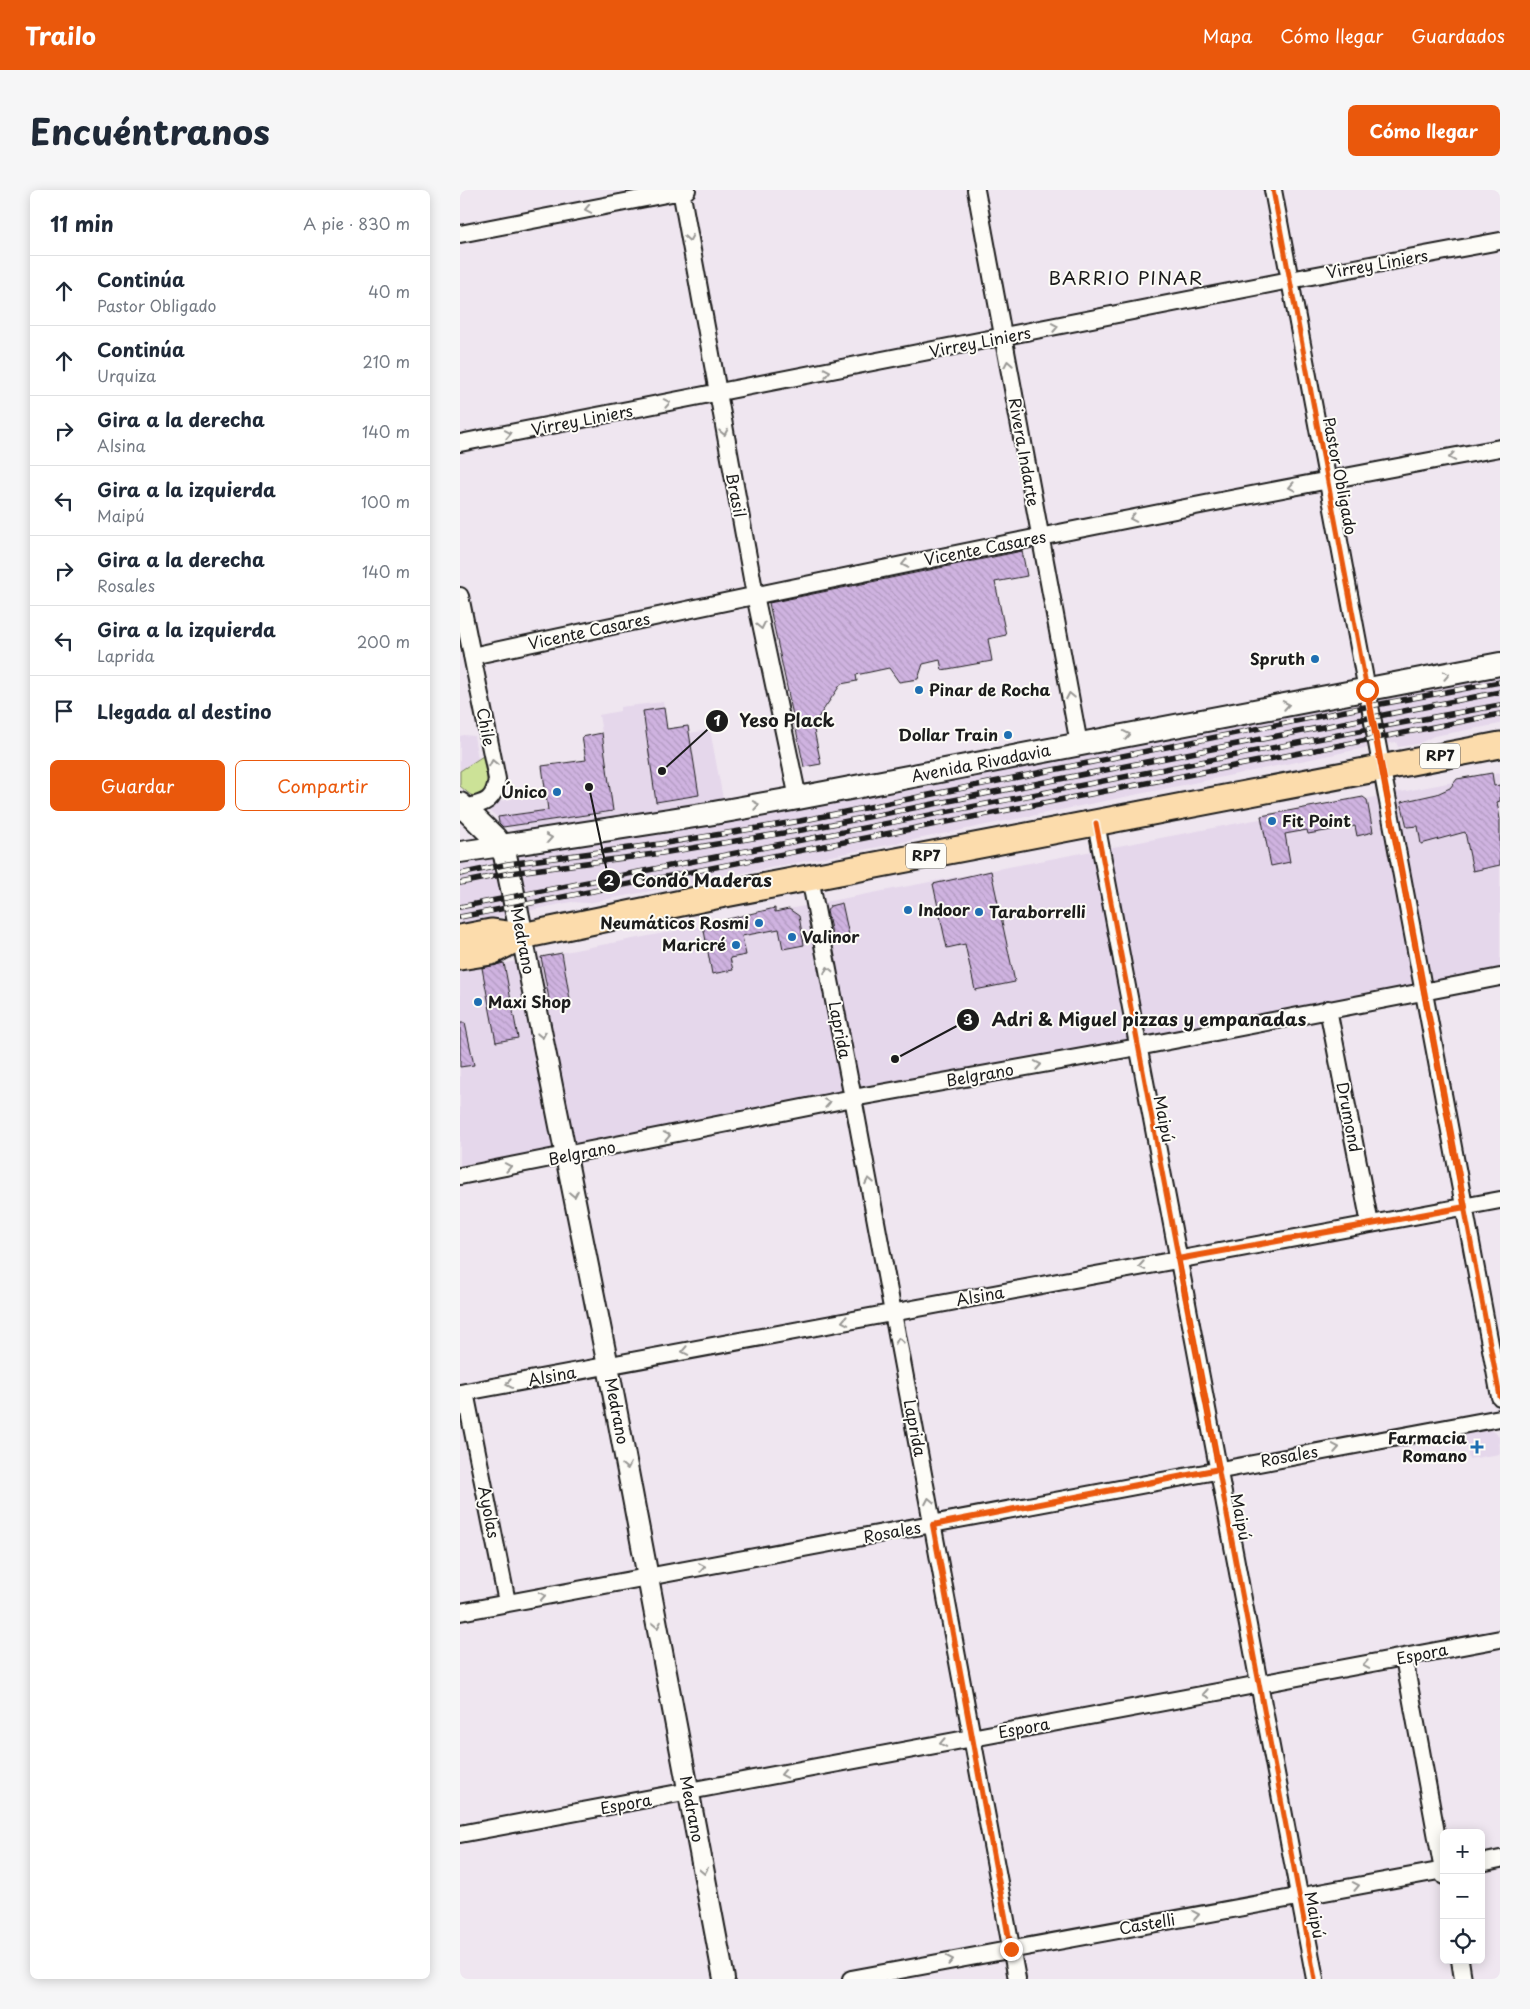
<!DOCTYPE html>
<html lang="es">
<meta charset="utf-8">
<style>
body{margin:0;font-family:"Playpen Sans",sans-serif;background:#f6f6f7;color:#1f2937}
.controls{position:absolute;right:15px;bottom:15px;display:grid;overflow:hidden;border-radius:8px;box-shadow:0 2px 12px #0003}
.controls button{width:45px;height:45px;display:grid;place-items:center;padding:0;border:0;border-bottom:1px solid #e0e1e3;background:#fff;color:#1f2937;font:25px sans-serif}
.stop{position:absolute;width:15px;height:15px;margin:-11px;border:4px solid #ea580c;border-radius:50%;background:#fff}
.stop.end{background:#ea580c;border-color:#fff;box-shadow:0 1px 5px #0008}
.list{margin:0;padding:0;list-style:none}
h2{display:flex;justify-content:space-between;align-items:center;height:65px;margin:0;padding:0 20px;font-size:21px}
h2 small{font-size:16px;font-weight:400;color:#747a83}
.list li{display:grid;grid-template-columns:32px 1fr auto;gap:15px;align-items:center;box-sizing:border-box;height:70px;padding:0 20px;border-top:1px solid #e0e1e3}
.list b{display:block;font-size:19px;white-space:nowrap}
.list p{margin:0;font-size:16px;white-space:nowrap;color:#747a83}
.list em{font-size:16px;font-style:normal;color:#747a83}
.actions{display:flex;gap:10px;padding:15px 20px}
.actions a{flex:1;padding:11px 0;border:1px solid #ea580c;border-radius:8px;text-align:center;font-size:18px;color:#ea580c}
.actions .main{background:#ea580c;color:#fff}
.icon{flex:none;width:28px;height:28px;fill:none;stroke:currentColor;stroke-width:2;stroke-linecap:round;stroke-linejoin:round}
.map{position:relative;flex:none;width:1040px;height:1789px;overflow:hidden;border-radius:8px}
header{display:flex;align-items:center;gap:30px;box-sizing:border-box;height:70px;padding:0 25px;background:#ea580c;color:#fff}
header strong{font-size:24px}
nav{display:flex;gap:28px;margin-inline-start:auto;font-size:18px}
.intro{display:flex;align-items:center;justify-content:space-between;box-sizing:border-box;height:120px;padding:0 30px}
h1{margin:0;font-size:35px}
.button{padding:12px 22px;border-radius:8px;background:#ea580c;color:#fff;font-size:18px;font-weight:700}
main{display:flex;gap:30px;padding:0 30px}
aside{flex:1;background:#fff;border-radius:8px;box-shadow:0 2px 12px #0003}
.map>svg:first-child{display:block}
.built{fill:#e5d7eb}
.green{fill:#cce297;stroke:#747f5a}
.building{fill:url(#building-back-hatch);stroke:#1c1c1c}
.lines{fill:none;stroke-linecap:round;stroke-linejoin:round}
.minor-casing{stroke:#1c1c1c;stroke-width:20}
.tertiary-casing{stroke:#1c1c1c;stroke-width:24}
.secondary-casing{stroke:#1c1c1c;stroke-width:26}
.primary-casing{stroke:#1c1c1c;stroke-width:29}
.minor{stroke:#fdfcf7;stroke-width:16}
.tertiary{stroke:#fdfcf7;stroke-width:20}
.secondary{stroke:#fdfcf7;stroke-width:22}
.primary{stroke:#fcdcac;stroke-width:25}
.rail-casing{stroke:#1c1c1c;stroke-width:5.5}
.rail{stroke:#fdfcf7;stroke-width:4;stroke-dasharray:11;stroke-linecap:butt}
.cycleway-casing{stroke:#fdfcf7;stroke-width:8}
.cycleway{stroke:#e8590c;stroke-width:5}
.oneway{stroke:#989794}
.route{stroke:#ea580c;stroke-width:6}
.poi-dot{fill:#1f6fb2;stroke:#fdfcf7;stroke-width:2}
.labels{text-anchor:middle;stroke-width:4;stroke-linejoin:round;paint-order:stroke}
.shield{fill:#fdfcf7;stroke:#605f5e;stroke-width:1}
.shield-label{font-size:15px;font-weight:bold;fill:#1c1c1c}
.street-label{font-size:16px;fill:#1c1c1c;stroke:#fdfcf7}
.poi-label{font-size:16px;font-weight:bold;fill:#1c1c1c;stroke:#fdfcf7;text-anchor:end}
.quarter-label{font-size:19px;letter-spacing:1px;fill:#1c1c1c;stroke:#fdfcf7}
.leader{fill:none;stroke:#1c1c1c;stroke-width:2}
.callout-dot{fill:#1c1c1c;stroke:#fdfcf7;stroke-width:2}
.mark-label{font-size:15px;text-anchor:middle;font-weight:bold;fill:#fff}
.callout-label{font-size:18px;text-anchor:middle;font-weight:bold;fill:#1c1c1c;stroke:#fdfcf7;stroke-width:4;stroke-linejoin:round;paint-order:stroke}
</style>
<header>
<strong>Trailo</strong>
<nav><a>Mapa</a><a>Cómo llegar</a><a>Guardados</a></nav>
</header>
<div class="intro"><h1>Encuéntranos</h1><a class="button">Cómo llegar</a></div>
<main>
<aside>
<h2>11 min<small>A pie · 830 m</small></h2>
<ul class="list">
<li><svg class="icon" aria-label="ahead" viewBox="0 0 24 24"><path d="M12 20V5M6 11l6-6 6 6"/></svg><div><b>Continúa</b><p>Pastor Obligado</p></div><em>40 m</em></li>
<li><svg class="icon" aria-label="ahead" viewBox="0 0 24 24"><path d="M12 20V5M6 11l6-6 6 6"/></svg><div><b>Continúa</b><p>Urquiza</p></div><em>210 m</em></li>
<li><svg class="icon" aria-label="right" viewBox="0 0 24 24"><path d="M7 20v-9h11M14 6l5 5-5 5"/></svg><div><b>Gira a la derecha</b><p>Alsina</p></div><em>140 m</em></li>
<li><svg class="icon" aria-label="left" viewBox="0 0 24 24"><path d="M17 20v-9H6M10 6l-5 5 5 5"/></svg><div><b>Gira a la izquierda</b><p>Maipú</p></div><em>100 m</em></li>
<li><svg class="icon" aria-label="right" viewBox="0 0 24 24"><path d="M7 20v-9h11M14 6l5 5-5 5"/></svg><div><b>Gira a la derecha</b><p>Rosales</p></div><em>140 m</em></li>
<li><svg class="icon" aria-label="left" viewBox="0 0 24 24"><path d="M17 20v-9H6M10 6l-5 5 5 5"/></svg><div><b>Gira a la izquierda</b><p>Laprida</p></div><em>200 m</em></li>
<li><svg class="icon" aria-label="arrive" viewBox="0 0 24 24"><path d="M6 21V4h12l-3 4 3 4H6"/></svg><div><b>Llegada al destino</b></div></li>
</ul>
<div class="actions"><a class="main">Guardar</a><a>Compartir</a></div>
</aside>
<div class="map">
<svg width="1040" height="1789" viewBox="0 0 1040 1789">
<defs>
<pattern id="building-back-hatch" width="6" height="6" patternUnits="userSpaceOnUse" patternTransform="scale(1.25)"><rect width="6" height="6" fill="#cfb3e0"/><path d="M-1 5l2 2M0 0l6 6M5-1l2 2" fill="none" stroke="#b199c0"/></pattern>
</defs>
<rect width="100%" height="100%" fill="#efe6f0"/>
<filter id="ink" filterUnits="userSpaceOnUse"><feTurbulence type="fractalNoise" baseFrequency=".02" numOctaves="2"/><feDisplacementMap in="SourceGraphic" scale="10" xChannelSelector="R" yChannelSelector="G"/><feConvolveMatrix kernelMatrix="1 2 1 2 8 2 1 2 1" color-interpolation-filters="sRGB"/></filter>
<g filter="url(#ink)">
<path class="built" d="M 1040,485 L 1040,534 L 974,546 L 958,554 L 938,557 L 936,552 L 890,561 L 428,655 L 128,713 L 111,712 L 0,735 L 0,672 L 345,620 L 881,516 L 887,517 Z
M 203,512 L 207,539 L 229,543 L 250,540 L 264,614 L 61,644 L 50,638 L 25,617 L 26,615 L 50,609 L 85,603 L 82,576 L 126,570 L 122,547 L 142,543 L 139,525 L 160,521 L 160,517 Z
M 4,545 L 14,546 L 18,569 L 0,581 L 0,546 Z
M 1040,583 L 1040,781 L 0,981 L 0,782 Z
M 1028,1239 L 1036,1243 L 1039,1247 L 1040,1264 L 1009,1269 L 1004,1243 Z"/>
<path class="green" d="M 23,566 L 29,600 C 13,610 13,607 0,596 L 0,581 Z"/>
<path class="building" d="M 562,361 L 567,386 L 535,392 L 546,445 L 528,449 L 532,471 L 482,480 L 480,470 L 463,474 L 458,489 L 439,492 L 429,478 L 396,485 L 397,491 L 381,494 L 353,535 L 361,574 L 344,577 L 309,413 Z
M 204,518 L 207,539 L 228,536 L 239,605 L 196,612 L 183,521 Z
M 142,543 L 153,621 L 43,637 L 39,633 L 38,627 L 88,620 L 82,576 L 126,570 L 122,547 Z
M 1032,583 L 1034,596 L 1040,595 L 1040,611 L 1037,612 L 1040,629 L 1040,675 L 1013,681 L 1005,642 L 961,654 L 958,636 L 947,637 L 941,612 L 977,604 L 990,598 L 997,589 Z
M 903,607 L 907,610 L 913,642 L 897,646 L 895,636 L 848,644 L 847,640 L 825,644 L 830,672 L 811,676 L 801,626 Z
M 531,681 L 555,792 L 515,800 L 505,754 L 487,758 L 473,694 Z
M 382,713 L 390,750 L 374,753 L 367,721 L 370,716 Z
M 315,718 L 315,722 L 329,719 L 339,726 L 344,755 L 323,759 L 319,739 L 282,746 L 286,765 L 270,768 L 273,780 L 252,784 L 243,735 Z
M 102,763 L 111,815 L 91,819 L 81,767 Z
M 44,773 L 58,848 L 36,852 L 22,778 Z
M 0,833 L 5,833 L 14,875 L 0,877 Z"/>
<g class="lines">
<g class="minor-casing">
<path id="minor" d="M 221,0 L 295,405 L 338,608
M 516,0 L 619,554
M 813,0 L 1040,1207
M 0,44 L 227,0
M 0,253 L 830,90 L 1040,51
M 0,406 L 37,589 C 34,612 25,613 4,618
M 12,466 C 354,392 696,321 1040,258
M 636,633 L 855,1789
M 350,688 L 393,908 L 557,1789
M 868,819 L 910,1034
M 0,986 L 393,908 L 678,857 L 1040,787
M 5,1202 L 47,1412
M 0,1203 L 1040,1010
M 0,1422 L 1040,1228
M 944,1468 L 984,1686
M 0,1644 L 1040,1449
M 1021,1673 L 1040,1669
M 1000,1770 L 1003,1789
M 391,1789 L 984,1680"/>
</g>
<g class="tertiary-casing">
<path id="tertiary" d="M 0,662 L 41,656
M 62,746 L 148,1176 L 264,1789"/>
</g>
<g class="secondary-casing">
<path id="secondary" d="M 0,614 L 36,649 L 45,665 L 62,746
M 41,656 L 248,624 L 338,608 L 1040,474"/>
</g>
<g class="primary-casing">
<path id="primary" d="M 0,748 L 31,742 L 62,746 L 260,705 L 1040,555
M 0,767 L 31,762 L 62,746"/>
</g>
<use href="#minor" class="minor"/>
<use href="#tertiary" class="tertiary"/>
<use href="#secondary" class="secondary"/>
<use href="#primary" class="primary"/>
<g class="rail-casing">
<path id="rail" d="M 0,684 L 48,674 L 200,654 L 340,631 L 910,516 L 1040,492
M 0,693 L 50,683 L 202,663 L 342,640 L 1040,502
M 0,717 L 914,538 L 1040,515
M 0,727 L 1040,524"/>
</g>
<use href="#rail" class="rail"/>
<g class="cycleway-casing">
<path id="cycleway" d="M 813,0 L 1040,1207
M 636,633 L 855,1789"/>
</g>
<use href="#cycleway" class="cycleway"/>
</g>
<defs><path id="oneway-chevron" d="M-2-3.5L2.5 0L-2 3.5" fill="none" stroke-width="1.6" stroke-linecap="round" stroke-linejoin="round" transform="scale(1.25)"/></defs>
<g class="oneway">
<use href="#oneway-chevron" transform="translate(128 19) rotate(169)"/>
<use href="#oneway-chevron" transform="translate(229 48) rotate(80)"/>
<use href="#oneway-chevron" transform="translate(595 137) rotate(-11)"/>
<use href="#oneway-chevron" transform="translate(548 174) rotate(-100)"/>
<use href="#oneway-chevron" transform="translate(367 182) rotate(-11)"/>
<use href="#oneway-chevron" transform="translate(207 213) rotate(-11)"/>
<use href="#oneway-chevron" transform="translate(264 242) rotate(79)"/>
<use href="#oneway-chevron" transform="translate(48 244) rotate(-11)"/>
<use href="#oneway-chevron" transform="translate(992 267) rotate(170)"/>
<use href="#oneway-chevron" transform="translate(832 297) rotate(169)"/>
<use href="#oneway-chevron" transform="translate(673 328) rotate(169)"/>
<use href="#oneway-chevron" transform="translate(445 374) rotate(168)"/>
<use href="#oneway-chevron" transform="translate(301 436) rotate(78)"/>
<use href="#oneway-chevron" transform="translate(986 485) rotate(-11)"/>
<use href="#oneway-chevron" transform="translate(610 506) rotate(-101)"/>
<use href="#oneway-chevron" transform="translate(826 515) rotate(-10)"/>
<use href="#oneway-chevron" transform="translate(667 545) rotate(-10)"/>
<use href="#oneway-chevron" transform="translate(33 573) rotate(-101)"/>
<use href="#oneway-chevron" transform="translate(296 615) rotate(-10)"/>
<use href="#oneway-chevron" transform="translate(89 648) rotate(-9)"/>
<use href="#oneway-chevron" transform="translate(368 780) rotate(-101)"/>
<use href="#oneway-chevron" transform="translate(82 845) rotate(79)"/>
<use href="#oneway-chevron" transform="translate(578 875) rotate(-10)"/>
<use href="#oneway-chevron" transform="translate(367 913) rotate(-11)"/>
<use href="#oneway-chevron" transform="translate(207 946) rotate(-11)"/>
<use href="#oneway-chevron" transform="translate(48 977) rotate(-11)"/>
<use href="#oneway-chevron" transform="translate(409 991) rotate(-101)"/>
<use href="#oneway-chevron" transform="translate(114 1004) rotate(79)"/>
<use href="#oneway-chevron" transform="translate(682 1076) rotate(170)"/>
<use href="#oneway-chevron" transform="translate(385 1131) rotate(169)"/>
<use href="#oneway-chevron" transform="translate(439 1151) rotate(-101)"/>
<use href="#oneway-chevron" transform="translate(225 1161) rotate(169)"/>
<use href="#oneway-chevron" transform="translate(49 1194) rotate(170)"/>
<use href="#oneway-chevron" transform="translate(876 1258) rotate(-10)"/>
<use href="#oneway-chevron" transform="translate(167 1276) rotate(79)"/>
<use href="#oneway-chevron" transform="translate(469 1311) rotate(-101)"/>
<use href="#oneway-chevron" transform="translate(242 1377) rotate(-10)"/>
<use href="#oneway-chevron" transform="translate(82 1406) rotate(-10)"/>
<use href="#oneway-chevron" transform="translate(197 1435) rotate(79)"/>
<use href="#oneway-chevron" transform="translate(906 1475) rotate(170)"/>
<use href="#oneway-chevron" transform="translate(746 1504) rotate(170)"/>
<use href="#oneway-chevron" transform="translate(483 1553) rotate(169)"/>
<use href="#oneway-chevron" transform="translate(324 1584) rotate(169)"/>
<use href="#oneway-chevron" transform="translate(244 1681) rotate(79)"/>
<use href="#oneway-chevron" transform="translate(896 1696) rotate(-11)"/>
<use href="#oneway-chevron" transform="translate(736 1725) rotate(-10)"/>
<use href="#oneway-chevron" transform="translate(490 1770) rotate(-11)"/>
</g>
</g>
<g class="lines" filter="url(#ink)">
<path class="route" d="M 551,1759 L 473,1335 L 759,1279 L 718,1069 L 1005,1017 L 907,500"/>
</g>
<g class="poi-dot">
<circle cx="855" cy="469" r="5"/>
<circle cx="459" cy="500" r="5"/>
<circle cx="548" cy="545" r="5"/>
<circle cx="97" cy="602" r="5"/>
<circle cx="812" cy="631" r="5"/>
<circle cx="448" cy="720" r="5"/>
<circle cx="519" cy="722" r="5"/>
<circle cx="299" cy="733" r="5"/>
<circle cx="332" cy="747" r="5"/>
<circle cx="276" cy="755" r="5"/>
<circle cx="18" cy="812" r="5"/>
<path d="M1014.5 1249.5h5v5h5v5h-5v5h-5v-5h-5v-5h5z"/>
</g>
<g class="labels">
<g class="shield">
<rect x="960" y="553.5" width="40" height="25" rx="4"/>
<rect x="446" y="653.5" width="40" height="25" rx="4"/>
</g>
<g class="shield-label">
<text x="980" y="571">RP7</text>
<text x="466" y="671">RP7</text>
</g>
<g class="street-label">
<text transform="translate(917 74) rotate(-10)" y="6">Virrey Liniers</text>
<text transform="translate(520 152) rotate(-11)" y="6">Virrey Liniers</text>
<text transform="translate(122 230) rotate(-11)" y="6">Virrey Liniers</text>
<text transform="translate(564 262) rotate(80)" y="6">Rivera Indarte</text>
<text transform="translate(880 286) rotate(79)" y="6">Pastor Obligado</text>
<text transform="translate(276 305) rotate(79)" y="6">Brasil</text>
<text transform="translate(525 358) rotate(-11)" y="6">Vicente Casares</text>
<text transform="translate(129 441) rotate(-12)" y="6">Vicente Casares</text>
<text transform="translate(26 537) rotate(79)" y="6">Chile</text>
<text transform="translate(521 573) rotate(-11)" y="6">Avenida Rivadavia</text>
<text transform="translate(63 751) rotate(79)" y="6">Medrano</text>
<text transform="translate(380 840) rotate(79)" y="6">Laprida</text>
<text transform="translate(520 885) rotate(-10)" y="6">Belgrano</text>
<text transform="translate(889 927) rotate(79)" y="6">Drumond</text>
<text transform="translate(704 929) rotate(79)" y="6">Maipú</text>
<text transform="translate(122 963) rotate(-11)" y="6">Belgrano</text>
<text transform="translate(520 1106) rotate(-10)" y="6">Alsina</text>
<text transform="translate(92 1186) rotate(-10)" y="6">Alsina</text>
<text transform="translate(157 1221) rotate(79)" y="6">Medrano</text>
<text transform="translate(455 1238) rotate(79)" y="6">Laprida</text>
<text transform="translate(829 1266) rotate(-10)" y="6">Rosales</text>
<text transform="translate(29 1322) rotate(79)" y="6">Ayolas</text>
<text transform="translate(781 1327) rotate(79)" y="6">Maipú</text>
<text transform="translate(432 1342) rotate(-10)" y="6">Rosales</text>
<text transform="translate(962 1464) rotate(-11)" y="6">Espora</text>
<text transform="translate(564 1538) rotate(-10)" y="6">Espora</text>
<text transform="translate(166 1614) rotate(-10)" y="6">Espora</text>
<text transform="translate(232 1619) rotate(79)" y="6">Medrano</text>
<text transform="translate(855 1725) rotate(79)" y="6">Maipú</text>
<text transform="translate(687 1734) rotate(-10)" y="6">Castelli</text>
</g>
<g class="poi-label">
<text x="845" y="475">Spruth</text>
<text x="469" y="506" text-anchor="start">Pinar de Rocha</text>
<text x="538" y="551">Dollar Train</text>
<text x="87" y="608">Único</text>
<text x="822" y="637" text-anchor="start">Fit Point</text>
<text x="458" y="726" text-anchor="start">Indoor</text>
<text x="529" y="728" text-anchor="start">Taraborrelli</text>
<text x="289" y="739">Neumáticos Rosmi</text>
<text x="342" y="753" text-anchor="start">Valinor</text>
<text x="266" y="761">Maricré</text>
<text x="28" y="818" text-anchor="start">Maxi Shop</text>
<text x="1007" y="1254">Farmacia<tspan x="1007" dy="18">Romano</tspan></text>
</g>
<g class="quarter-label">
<text x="666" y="95">BARRIO PINAR</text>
</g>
</g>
<path class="leader" d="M202 581L257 531M129 597L149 691M435 869L508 830"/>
<g class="callout-dot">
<circle cx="202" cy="581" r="5"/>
<circle cx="129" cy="597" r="5"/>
<circle cx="435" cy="869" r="5"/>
<circle cx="257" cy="531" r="12"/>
<circle cx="149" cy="691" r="12"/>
<circle cx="508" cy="830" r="12"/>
</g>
<g class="mark-label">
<text x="257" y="536">1</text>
<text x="149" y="696">2</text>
<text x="508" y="835">3</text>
</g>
<g class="callout-label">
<text x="327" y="537">Yeso Plack</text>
<text x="242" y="697">Condó Maderas</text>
<text x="689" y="836">Adri &amp; Miguel pizzas y empanadas</text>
</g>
</svg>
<div class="controls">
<button>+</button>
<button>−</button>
<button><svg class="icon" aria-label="locate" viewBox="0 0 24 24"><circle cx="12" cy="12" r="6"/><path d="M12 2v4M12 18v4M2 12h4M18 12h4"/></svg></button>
</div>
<div class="stop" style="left:907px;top:500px"></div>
<div class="stop end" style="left:551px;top:1759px"></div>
</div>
</main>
